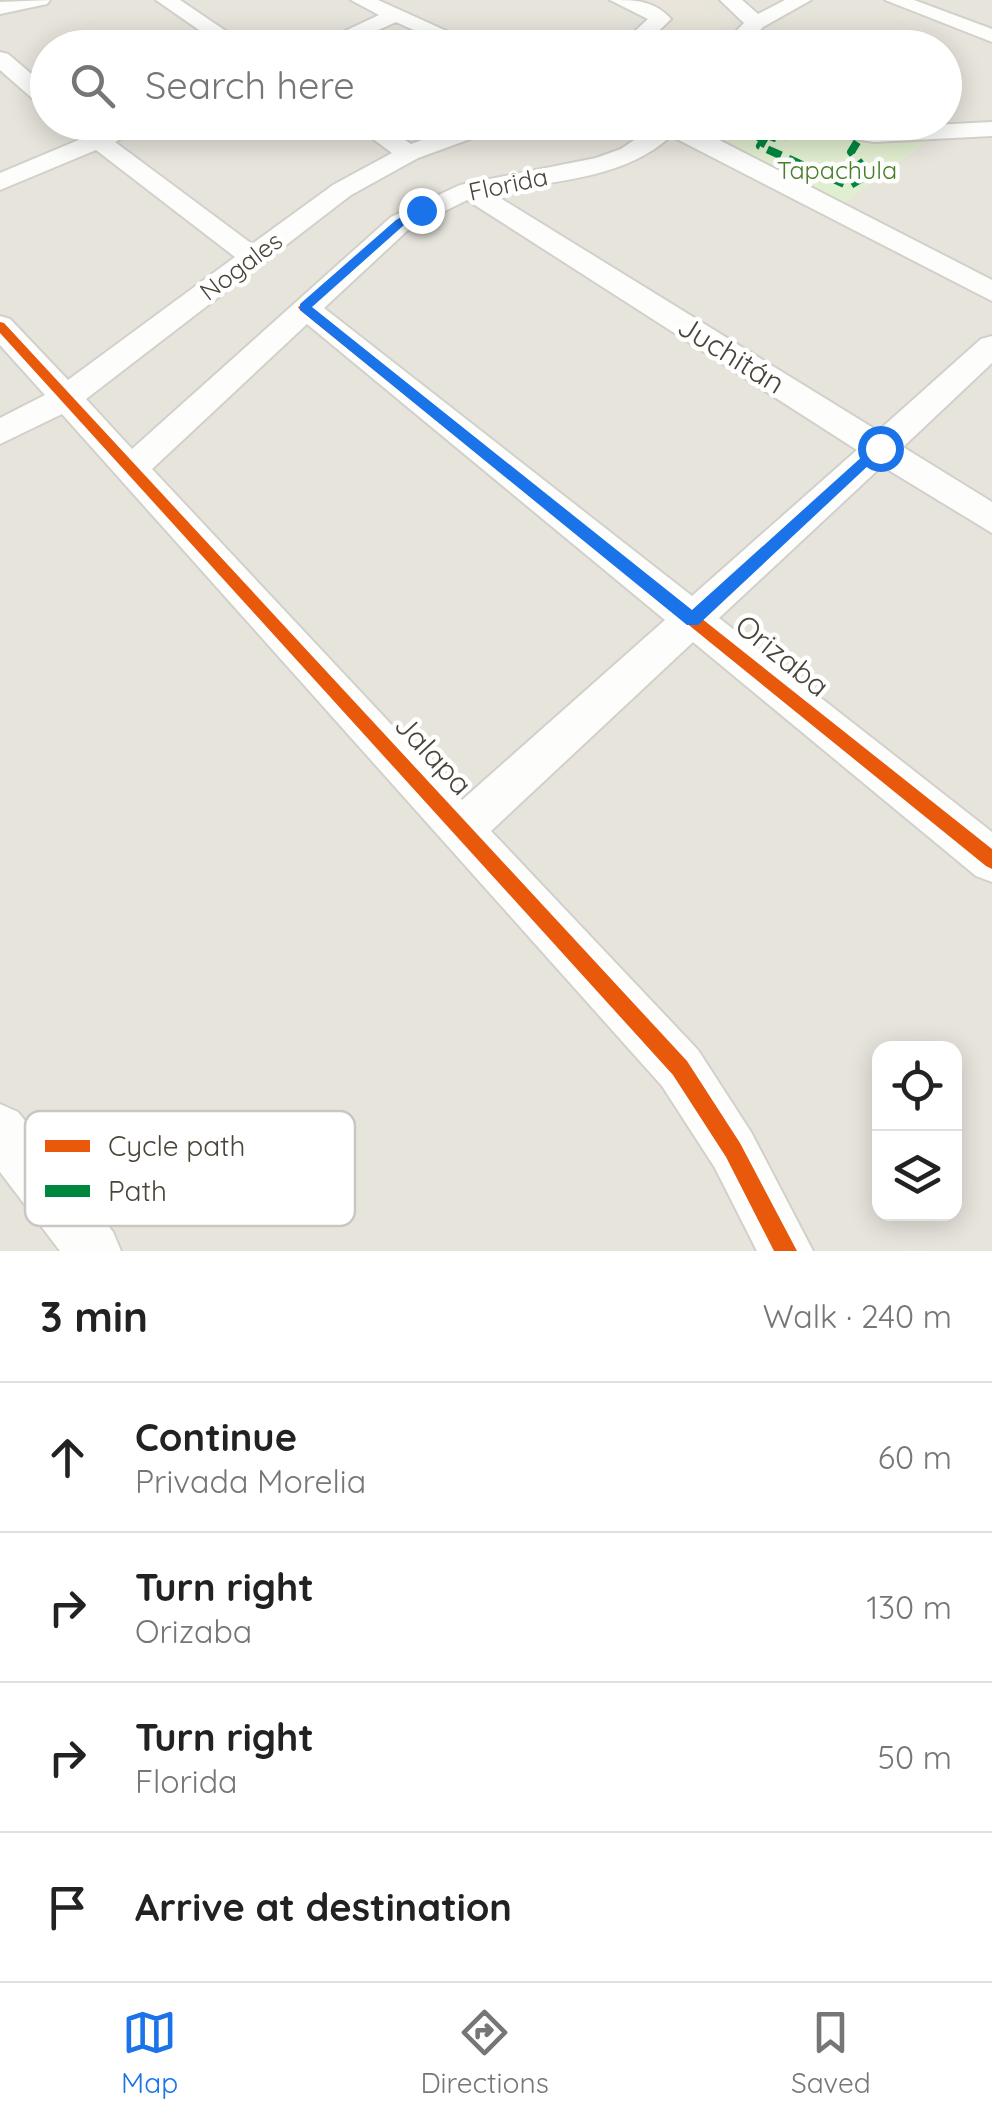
<!DOCTYPE html>
<meta charset="utf-8">
<style>
body{margin:0;font-family:Quicksand,sans-serif;background:#f2f2f2;color:#222}
.controls{position:absolute;right:30px;bottom:30px;display:grid;overflow:hidden;border-radius:20px;box-shadow:0 5px 25px #0003}
.controls button{width:90px;height:90px;display:grid;place-items:center;padding:0;border:0;border-bottom:2px solid #e0e0e0;background:#fff;color:#222;font:50px sans-serif}
.stop{position:absolute;width:30px;height:30px;margin:-22px;border:8px solid #1a73e8;border-radius:50%;background:#fff}
.stop.end{background:#1a73e8;border-color:#fff;box-shadow:0 2px 10px #0008}
.list{margin:0;padding:0;list-style:none}
h2{display:flex;justify-content:space-between;align-items:center;height:130px;margin:0;padding:0 40px;font-size:42px}
h2 small{font-size:32px;font-weight:400;color:#767676}
.list li{display:grid;grid-template-columns:65px 1fr auto;gap:30px;align-items:center;box-sizing:border-box;height:150px;padding:0 40px;border-top:2px solid #e0e0e0}
.list b{display:block;font-size:38px;white-space:nowrap}
.list p{margin:0;font-size:32px;white-space:nowrap;color:#767676}
.list em{font-size:32px;font-style:normal;color:#767676}
.icon{flex:none;width:55px;height:55px;fill:none;stroke:currentColor;stroke-width:2;stroke-linecap:round;stroke-linejoin:round}
.map{position:relative;flex:none;width:992px;height:1251px;overflow:hidden}
.search{position:absolute;background:#fff;box-shadow:0 5px 25px #0003;left:30px;right:30px;top:30px;height:110px;display:flex;align-items:center;gap:25px;box-sizing:border-box;padding:0 35px;border-radius:55px;color:#767676;font-size:38px}
.sheet{height:730px;background:#fff}
nav{display:flex;justify-content:space-around;align-items:center;box-sizing:border-box;height:140px;border-top:2px solid #e0e0e0;background:#fff;font-size:28px;color:#767676}
nav a{display:grid;justify-items:center;gap:5px}
nav .on{color:#1a73e8}
.map>svg:first-child{display:block}
.residential{fill:#e7e4dc;fill-rule:evenodd}
.education{fill:#eae5da}
.green{fill:#e1eecf}
.lines{fill:none;stroke-linecap:round;stroke-linejoin:round}
.minor-casing{stroke:#d2d0cb;stroke-width:4}
.minor{fill:#fdfdfc;fill-rule:evenodd}
.quiet{stroke:#00873e;stroke-width:8;stroke-dasharray:15 8;stroke-linecap:butt}
.cycleway-casing{stroke:#fff;stroke-width:6}
.cycleway{fill:#e8590c;fill-rule:evenodd}
.route{fill:#1a73e8}
.labels{text-anchor:middle;stroke-width:9;stroke-linejoin:round;paint-order:stroke}
.far-park-label{font-size:25px;fill:#4a7f2a;stroke:#fff}
.far-street-label{font-size:25px;fill:#4b4439;stroke:#fff}
.street-label{font-size:30px;fill:#4b4439;stroke:#fff}
.key{fill:#fff;stroke:#c9c7c4;stroke-width:2.5}
.key-label{font-size:28px;fill:#4b4439}
</style>
<div class="map">
<svg width="992" height="1251" viewBox="0 0 992 1251">
<rect width="100%" height="100%" fill="#f4f2ee"/>
<path class="residential" d="M 0,0 L 992,0 L 992,1251 L 0,1251 ZM 48,48 L 944,48 L 944,122 L 48,122 ZM 880,1048 L 954,1048 L 954,1214 L 880,1214 Z"/>
<path class="education" d="M 631,0 L 712,0 L 700,10 L 734,21 L 700,47 L 694,47 L 649,32 L 673,14 Z"/>
<path class="green" d="M 696,123 L 747,123 L 818,138 L 929,140 L 839,207 Z"/>
<g class="lines">
<g class="minor-casing">
<path id="minor" d="M 50,0 L 47,4 L 0,14 L 0,2 Z
M 156,0 L 180,0 L 251,48 L 225,48 Z
M 351,0 L 378,0 L 484,48 L 454,48 L 396,22 L 338,48 L 309,48 L 379,15 Z
M 610,0 C 635,0 654,0 671,19 L 641,48 L 617,48 L 648,19 Z
M 720,0 L 742,0 L 758,14 L 785,0 L 811,0 L 763,27 L 743,48 L 720,48 L 744,23 Z
M 885,0 L 914,0 L 992,29 L 992,42 Z
M 0,52 L 8,54 L 48,88 L 48,107 L 40,105 L 0,70 Z
M 63,122 L 90,122 L 100,131 L 120,122 L 152,122 L 115,142 L 252,244 L 333,185 L 392,153 L 350,122 L 378,122 L 411,144 L 471,122 L 506,122 L 503,127 L 418,158 L 351,195 L 86,399 L 132,449 L 391,217 L 460,185 L 596,158 L 621,149 L 653,127 L 651,122 L 684,122 L 992,280 L 992,301 L 671,136 C 623,180 552,180 492,193 L 878,431 L 981,339 L 992,336 L 992,363 L 903,447 L 992,502 L 992,533 L 882,466 L 719,618 L 992,832 L 992,882 L 976,876 L 693,642 L 491,831 L 698,1050 L 751,1132 L 813,1251 L 757,1251 L 715,1168 L 662,1086 L 62,414 L 0,444 L 0,418 L 45,395 L 0,345 L 0,316 L 10,319 L 68,380 L 235,257 L 96,150 L 0,190 L 0,173 L 81,139 ZM 467,200 L 857,450 L 692,596 L 324,308 L 409,229 ZM 307,324 L 665,620 L 462,800 L 152,469 Z
M 778,122 L 839,122 L 874,128 L 992,122 L 992,136 L 874,142 L 789,129 Z
M 0,1104 L 18,1112 L 113,1232 L 121,1251 L 60,1251 L 0,1172 Z"/>
</g>
<use href="#minor" class="minor"/>
<path class="quiet" d="M 714,122 L 764,139 L 760,146 L 849,186 L 869,174 L 851,152 L 859,139
M 764,139 L 767,135 L 781,140 L 789,132"/>
<g class="cycleway-casing">
<path id="cycleway" d="M 304,303 L 992,849 L 992,869 L 986,866 L 300,310 L 298,307 Z
M 0,322 L 4,323 L 687,1061 L 740,1143 L 797,1251 L 774,1251 L 726,1157 L 673,1075 L 0,333 Z"/>
</g>
<use href="#cycleway" class="cycleway"/>
</g>
<path class="route" d="M 421,206 L 425,212 L 404,225 L 312,307 L 692,610 L 875,445 L 887,448 L 698,625 L 687,625 L 300,310 L 300,304 L 396,220 Z"/>
<g class="labels">
<g class="far-park-label">
<text x="837" y="179">Tapachula</text>
</g>
<g class="far-street-label">
<text transform="translate(508 184) rotate(-12)" y="9">Florida</text>
<text transform="translate(241 266) rotate(-37)" y="9">Nogales</text>
</g>
<g class="street-label">
<text transform="translate(731 355) rotate(32)" y="10">Juchitán</text>
<text transform="translate(782 656) rotate(39)" y="10">Orizaba</text>
<text transform="translate(433 755) rotate(47)" y="10">Jalapa</text>
</g>
</g>
<rect x="25" y="1111" width="330" height="115" rx="15" class="key"/>
<rect x="45" y="1140" width="45" height="12" fill="#e8590c"/>
<rect x="45" y="1185" width="45" height="12" fill="#00873e"/>
<g class="key-label">
<text x="108" y="1156">Cycle path</text>
<text x="108" y="1201">Path</text>
</g>
</svg>
<div class="controls">
<button><svg class="icon" aria-label="locate" viewBox="0 0 24 24"><circle cx="12" cy="12" r="6"/><path d="M12 2v4M12 18v4M2 12h4M18 12h4"/></svg></button>
<button><svg class="icon" aria-label="layers" viewBox="0 0 24 24"><path d="M12 4l9 5-9 5-9-5zM3 14l9 5 9-5"/></svg></button>
</div>
<div class="stop" style="left:880px;top:448px"></div>
<div class="stop end" style="left:421px;top:210px"></div>
<div class="search"><svg class="icon" aria-label="search" viewBox="0 0 24 24"><circle cx="10" cy="10" r="6"/><path d="M15 15l6 6"/></svg>Search here</div>
</div>
<section class="sheet">
<h2>3 min<small>Walk · 240 m</small></h2>
<ul class="list">
<li><svg class="icon" aria-label="ahead" viewBox="0 0 24 24"><path d="M12 20V5M6 11l6-6 6 6"/></svg><div><b>Continue</b><p>Privada Morelia</p></div><em>60 m</em></li>
<li><svg class="icon" aria-label="right" viewBox="0 0 24 24"><path d="M7 20v-9h11M14 6l5 5-5 5"/></svg><div><b>Turn right</b><p>Orizaba</p></div><em>130 m</em></li>
<li><svg class="icon" aria-label="right" viewBox="0 0 24 24"><path d="M7 20v-9h11M14 6l5 5-5 5"/></svg><div><b>Turn right</b><p>Florida</p></div><em>50 m</em></li>
<li><svg class="icon" aria-label="arrive" viewBox="0 0 24 24"><path d="M6 21V4h12l-3 4 3 4H6"/></svg><div><b>Arrive at destination</b></div></li>
</ul>
</section>
<nav>
<a class="on"><svg class="icon" aria-label="map" viewBox="0 0 24 24"><path d="M3 6l6-2 6 2 6-2v14l-6 2-6-2-6 2zM9 4v14M15 6v14"/></svg>Map</a>
<a><svg class="icon" aria-label="directions" viewBox="0 0 24 24"><path d="M12 3l9 9-9 9-9-9zM9 14v-3h6M13 9l2 2-2 2"/></svg>Directions</a>
<a><svg class="icon" aria-label="saved" viewBox="0 0 24 24"><path d="M7 4h10v16l-5-4-5 4z"/></svg>Saved</a>
</nav>
